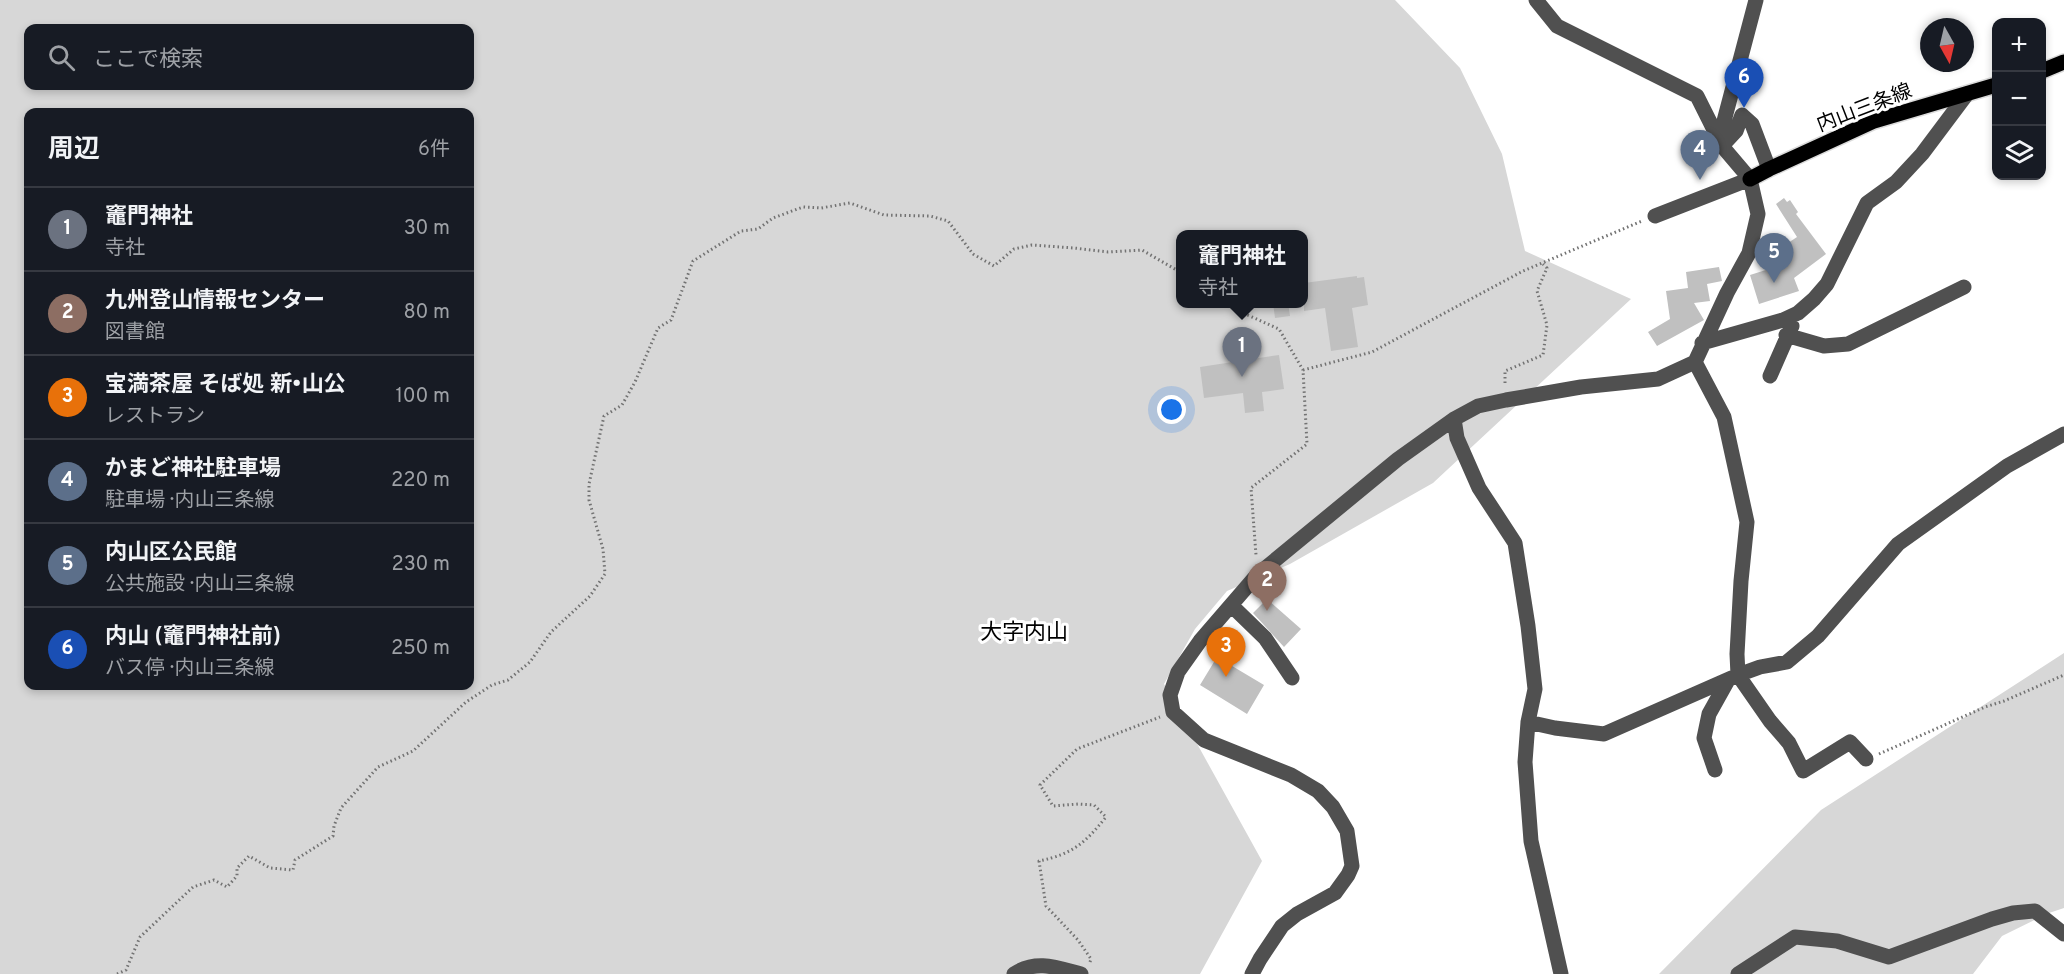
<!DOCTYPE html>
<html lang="ja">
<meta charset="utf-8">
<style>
body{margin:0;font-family:Overpass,"Noto Sans JP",sans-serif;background:#20242c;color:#f1f3f6}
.controls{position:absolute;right:18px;top:18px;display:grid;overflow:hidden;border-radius:12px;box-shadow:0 3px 9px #0003}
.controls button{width:54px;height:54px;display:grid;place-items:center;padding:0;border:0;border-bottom:2px solid #363941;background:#171b24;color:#f1f3f6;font:30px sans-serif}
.compass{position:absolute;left:1920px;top:18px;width:54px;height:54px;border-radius:50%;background:#171b24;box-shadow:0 3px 9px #0003;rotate:172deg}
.you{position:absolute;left:1172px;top:410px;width:21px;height:21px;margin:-15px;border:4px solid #fff;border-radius:50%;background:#1a73e8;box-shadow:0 0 0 9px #1a73e833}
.badge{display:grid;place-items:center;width:39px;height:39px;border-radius:50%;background:#0f766e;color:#fff;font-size:20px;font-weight:700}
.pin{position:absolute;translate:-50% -50px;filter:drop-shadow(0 2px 3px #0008)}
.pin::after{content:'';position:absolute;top:32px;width:21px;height:18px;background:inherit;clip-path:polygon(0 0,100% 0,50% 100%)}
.popup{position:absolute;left:1176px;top:230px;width:132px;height:78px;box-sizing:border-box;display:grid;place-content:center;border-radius:12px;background:#171b24;filter:drop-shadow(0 2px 4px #0005);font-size:20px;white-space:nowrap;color:#9ea1a6}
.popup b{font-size:22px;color:#f1f3f6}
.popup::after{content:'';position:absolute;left:50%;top:100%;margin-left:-12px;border:12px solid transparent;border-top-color:#171b24}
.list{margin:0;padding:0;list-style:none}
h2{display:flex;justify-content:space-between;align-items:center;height:78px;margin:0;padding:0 24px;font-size:26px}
h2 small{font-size:20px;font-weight:400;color:#9ea1a6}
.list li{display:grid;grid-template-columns:39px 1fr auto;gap:18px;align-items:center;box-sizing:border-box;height:84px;padding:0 24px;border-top:2px solid #363941}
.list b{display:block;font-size:22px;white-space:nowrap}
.list p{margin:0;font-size:20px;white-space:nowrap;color:#9ea1a6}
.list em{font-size:20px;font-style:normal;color:#9ea1a6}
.icon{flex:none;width:33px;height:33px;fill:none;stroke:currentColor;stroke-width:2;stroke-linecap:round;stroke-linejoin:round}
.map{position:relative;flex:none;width:2064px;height:974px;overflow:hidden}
.search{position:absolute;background:#171b24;box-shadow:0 3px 9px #0003;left:24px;top:24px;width:450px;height:66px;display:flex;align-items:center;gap:15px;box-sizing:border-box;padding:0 21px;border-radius:12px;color:#9ea1a6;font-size:22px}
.panel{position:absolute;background:#171b24;box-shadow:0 3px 9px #0003;left:24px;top:108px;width:450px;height:582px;border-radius:12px}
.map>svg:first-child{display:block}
.green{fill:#d7d7d7;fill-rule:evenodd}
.building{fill:#c0c0c0}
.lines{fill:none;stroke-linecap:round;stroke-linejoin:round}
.major-casing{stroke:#dbdbdb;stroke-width:18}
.path{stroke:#727272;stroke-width:3;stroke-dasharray:1.5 3;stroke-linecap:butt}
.minor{stroke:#505050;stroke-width:15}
.major{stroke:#000;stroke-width:15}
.labels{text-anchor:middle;stroke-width:6;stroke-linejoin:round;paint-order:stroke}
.street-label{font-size:20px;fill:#000;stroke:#fff}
.quarter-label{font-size:22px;fill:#000;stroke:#fff}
</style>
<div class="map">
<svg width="2064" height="974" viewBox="0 0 2064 974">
<rect width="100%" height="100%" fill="#fff"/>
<path class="green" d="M 0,0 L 1395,0 L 1460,68 L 1502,154 L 1525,251 L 1631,299 L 1433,483 L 1290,564 L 1227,591 L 1195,629 L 1164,684 L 1262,861 L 1200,974 L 0,974 ZM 28,28 L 470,28 L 470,86 L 28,86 ZM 28,112 L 470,112 L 470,686 L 28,686 ZM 1180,234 L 1304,234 L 1304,304 L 1180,304 Z
M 2064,653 L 2064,908 L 2049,913 L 2002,936 L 1973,974 L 1659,974 L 1821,810 Z"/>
<path class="building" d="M 1784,198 L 1787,202 L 1790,200 L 1798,212 L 1796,214 L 1826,254 L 1794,278 L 1799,291 L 1759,304 L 1750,275 L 1769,269 L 1765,257 L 1788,250 L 1785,245 L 1797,237 L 1776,204 Z
M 1719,267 L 1722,281 L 1707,284 L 1710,301 L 1694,303 L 1704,320 L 1657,346 L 1648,332 L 1670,319 L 1666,291 L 1688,288 L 1686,272 Z
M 1357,276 L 1357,278 L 1364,277 L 1368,305 L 1352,308 L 1358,347 L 1331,351 L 1325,308 L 1304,311 L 1304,283 Z
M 1273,303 L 1288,303 L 1290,316 L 1275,318 Z
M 1279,355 L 1284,389 L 1262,392 L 1264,411 L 1245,413 L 1243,393 L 1204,398 L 1200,367 Z
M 1267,599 L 1301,629 L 1284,647 L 1253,613 Z
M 1217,657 L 1264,685 L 1247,714 L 1200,685 Z"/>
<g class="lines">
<g class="major-casing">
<path id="major" d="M 2042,71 L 2064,62
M 1750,179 L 1769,169 L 1874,121 L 1996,85"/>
</g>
<path class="path" d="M 1228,304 L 1234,309 L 1279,329 L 1303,370 L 1307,444 L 1251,488 L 1256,555
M 1303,370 L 1372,352 L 1523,271 L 1642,221
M 1505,383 L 1505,371 L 1543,355 L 1547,325 L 1537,291 L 1547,268 L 1543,264
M 1879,754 L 1985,707 L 2004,701 L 2064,675
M 1090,962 L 1091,959 L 1078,940 L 1046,906 L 1039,861 C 1073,854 1085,843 1106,817 L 1094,805 L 1078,804 L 1053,806 L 1040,785 L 1077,749 L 1160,717
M 117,974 L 126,970 L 140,937 L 193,887 L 214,880 L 227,887 L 237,876 L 237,868 L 249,856 L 270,868 L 293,870 L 295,860 L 333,836 L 334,826 L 341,808 L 378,767 L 413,751 L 466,702 L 492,685 L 508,680 L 530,662 L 551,632 L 590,596 L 605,574 L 603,549 L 589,500 L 589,484 L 604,416 L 622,405 L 635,382 L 658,328 L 671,320 L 693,261 L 741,231 L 758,229 L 773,218 L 803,207 L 821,208 L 850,203 L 884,215 L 930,216 L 948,221 L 973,254 L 994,266 L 1014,249 L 1032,245 L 1074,248 L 1108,252 L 1142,250 L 1180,272"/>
<path class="minor" d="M 1719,140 L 1756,0
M 1722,146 L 1736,131 L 1742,115 L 1752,124 L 1769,169
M 1655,216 L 1750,179
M 1786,335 L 1824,346 L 1848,344 L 1964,287
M 1702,343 L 1783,320 L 1798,313 L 1814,299 L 1827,284 L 1867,203 L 1896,182 L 1922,154 L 1967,94
M 1695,362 L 1724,417 L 1747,522 L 1741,581 L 1737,654 L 1738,675 L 1770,721 L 1789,743 L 1803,771 L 1850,742 L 1866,759
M 1770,376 L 1792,326
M 1454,419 L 1457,438 L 1479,488 L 1515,543 L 1528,626 L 1535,689 L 1528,722 L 1525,762 L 1531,841 L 1561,974
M 1231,605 L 1265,638 L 1292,678
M 1528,722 L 1555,728 L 1604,734 L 1738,675 L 1760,667 L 1787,662 L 1818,636 L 1898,544 L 2007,466 L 2064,434
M 1715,770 L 1704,738 L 1709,714 L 1728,680
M 1014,974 C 1036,959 1058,968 1081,974
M 1252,974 L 1260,959 L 1282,926 L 1297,914 L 1335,893 L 1348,875 L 1352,866 L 1347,831 L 1333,807 L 1318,791 L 1291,775 L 1204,740 L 1173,712 L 1170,695 L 1178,672 L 1200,641 L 1257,575 L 1398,459 L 1454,419 L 1478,406 L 1506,400 L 1581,387 L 1658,379 L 1695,362 L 1727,293 L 1749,253 L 1758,214 L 1750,179 L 1722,146 L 1697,96 L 1557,26 L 1536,0
M 1738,974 L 1795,937 L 1837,941 L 1889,957 L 1992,919 L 2013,913 L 2035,911 L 2064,934"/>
<use href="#major" class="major"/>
</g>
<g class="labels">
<g class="street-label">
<text transform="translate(1864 107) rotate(-21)" y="7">内山三条線</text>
</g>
<g class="quarter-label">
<text x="1024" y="639">大字内山</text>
</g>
</g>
</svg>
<div class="controls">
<button>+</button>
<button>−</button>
<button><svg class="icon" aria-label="layers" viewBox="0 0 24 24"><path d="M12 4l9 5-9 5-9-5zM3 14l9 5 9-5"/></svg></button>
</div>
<svg class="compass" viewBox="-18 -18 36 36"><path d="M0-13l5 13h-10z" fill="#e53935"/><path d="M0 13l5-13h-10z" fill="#9ea1a6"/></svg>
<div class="you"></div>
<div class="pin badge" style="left:1242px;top:377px;background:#6b7280">1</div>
<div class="popup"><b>竈門神社</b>寺社</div>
<div class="pin badge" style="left:1267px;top:611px;background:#8d6e63">2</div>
<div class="pin badge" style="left:1226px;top:677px;background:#e8710a">3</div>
<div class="pin badge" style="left:1700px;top:180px;background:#5c6f8a">4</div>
<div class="pin badge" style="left:1774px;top:283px;background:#5c6f8a">5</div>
<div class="pin badge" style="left:1744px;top:108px;background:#1a4fb4">6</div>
<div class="search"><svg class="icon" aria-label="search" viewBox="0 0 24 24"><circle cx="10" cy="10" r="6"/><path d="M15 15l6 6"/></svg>ここで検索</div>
<section class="panel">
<h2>周辺<small>6件</small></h2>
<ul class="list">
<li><span class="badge" style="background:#6b7280">1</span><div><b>竈門神社</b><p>寺社</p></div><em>30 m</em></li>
<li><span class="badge" style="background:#8d6e63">2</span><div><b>九州登山情報センター</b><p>図書館</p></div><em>80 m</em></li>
<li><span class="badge" style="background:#e8710a">3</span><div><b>宝満茶屋 そば処 新•山公</b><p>レストラン</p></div><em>100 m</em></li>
<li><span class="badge" style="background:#5c6f8a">4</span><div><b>かまど神社駐車場</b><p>駐車場 · 内山三条線</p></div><em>220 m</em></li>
<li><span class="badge" style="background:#5c6f8a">5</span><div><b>内山区公民館</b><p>公共施設 · 内山三条線</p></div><em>230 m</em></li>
<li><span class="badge" style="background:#1a4fb4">6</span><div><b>内山 (竈門神社前)</b><p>バス停 · 内山三条線</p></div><em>250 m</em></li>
</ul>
</section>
</div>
